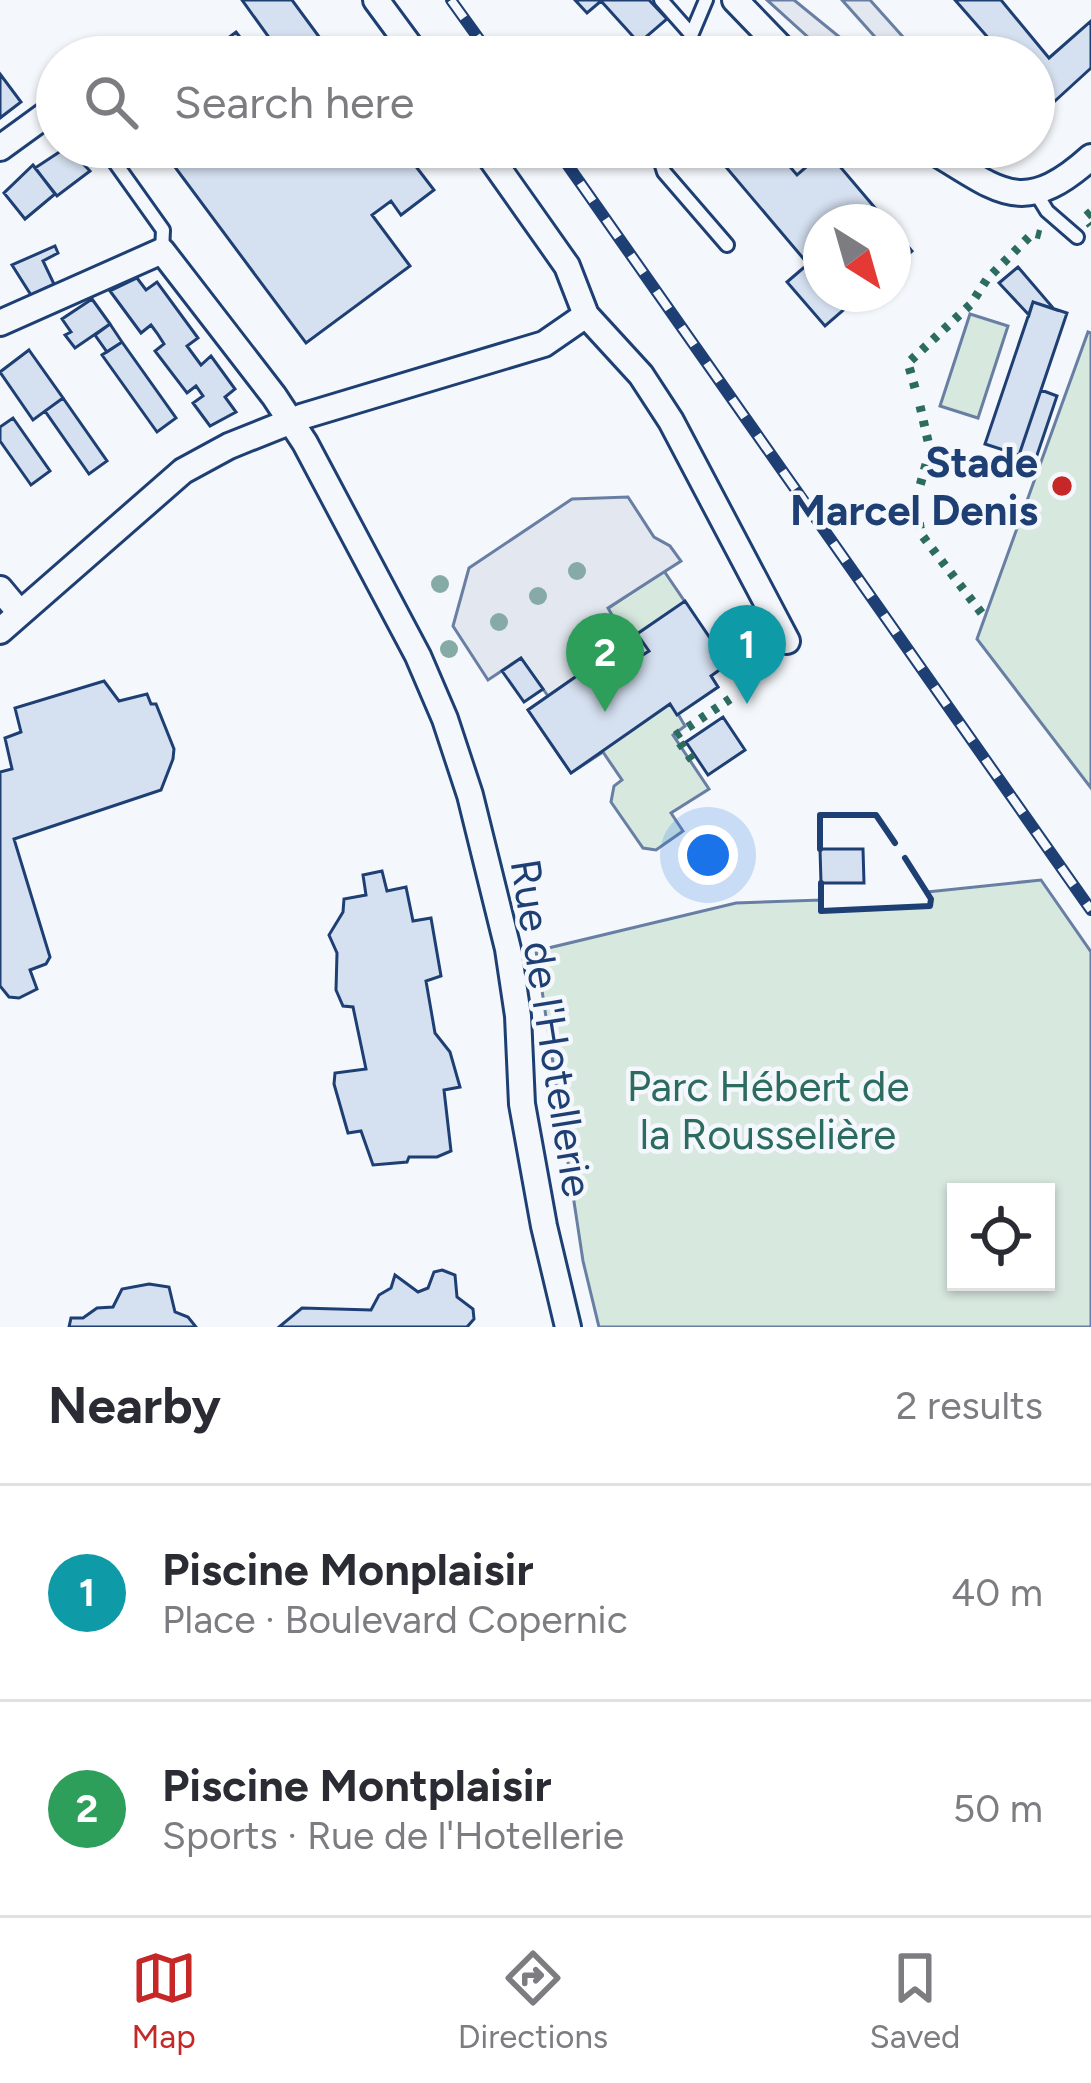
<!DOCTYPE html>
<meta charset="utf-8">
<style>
body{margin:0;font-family:Figtree,sans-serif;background:#f2f2f3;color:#2b2b33}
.controls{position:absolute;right:36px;bottom:36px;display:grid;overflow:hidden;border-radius:0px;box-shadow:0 3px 9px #0004}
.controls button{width:108px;height:108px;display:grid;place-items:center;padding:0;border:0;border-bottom:3px solid #e1e1e2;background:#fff;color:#2b2b33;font:60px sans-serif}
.compass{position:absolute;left:803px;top:204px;width:108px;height:108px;border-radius:50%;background:#fff;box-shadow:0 3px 9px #0004;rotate:143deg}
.you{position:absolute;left:708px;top:855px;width:42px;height:42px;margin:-30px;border:9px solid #fff;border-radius:50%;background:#1a73e8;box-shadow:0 0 0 18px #1a73e833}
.badge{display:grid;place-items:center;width:78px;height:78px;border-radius:50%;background:#c62828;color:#fff;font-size:39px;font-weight:700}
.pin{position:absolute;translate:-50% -99px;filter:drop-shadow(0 3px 6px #0008)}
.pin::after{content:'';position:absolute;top:63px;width:42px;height:36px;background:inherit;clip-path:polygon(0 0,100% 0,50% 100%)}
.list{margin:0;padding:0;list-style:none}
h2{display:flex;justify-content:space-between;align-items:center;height:156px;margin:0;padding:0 48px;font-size:51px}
h2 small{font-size:39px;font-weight:400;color:#7c7c81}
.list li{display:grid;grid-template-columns:78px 1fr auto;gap:36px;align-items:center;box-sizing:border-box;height:216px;padding:0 48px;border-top:3px solid #e1e1e2}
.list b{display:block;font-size:45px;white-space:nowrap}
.list p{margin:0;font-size:39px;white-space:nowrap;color:#7c7c81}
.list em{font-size:39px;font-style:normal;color:#7c7c81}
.icon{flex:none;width:66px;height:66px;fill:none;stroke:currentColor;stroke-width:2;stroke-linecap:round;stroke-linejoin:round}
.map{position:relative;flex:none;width:1091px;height:1327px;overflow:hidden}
.search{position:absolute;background:#fff;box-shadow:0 3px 9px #0004;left:36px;right:36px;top:36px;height:132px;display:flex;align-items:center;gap:30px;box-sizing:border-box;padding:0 42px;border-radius:66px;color:#7c7c81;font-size:45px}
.sheet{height:588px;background:#fff}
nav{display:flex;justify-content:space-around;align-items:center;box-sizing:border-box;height:168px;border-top:3px solid #e1e1e2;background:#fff;font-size:33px;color:#7c7c81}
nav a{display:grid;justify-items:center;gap:6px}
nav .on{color:#c62828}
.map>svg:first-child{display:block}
.green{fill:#d7e8df;stroke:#687fa3;stroke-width:3;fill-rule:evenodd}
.parking{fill:#e3e8f0;stroke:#687fa3;stroke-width:3}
.building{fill:#d5e0f0;stroke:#1d3f73;stroke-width:3}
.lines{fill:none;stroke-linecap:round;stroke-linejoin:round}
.lane-casing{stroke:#1d3f73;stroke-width:18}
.street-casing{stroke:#1d3f73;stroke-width:30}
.lane{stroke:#f4f7fb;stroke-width:12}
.street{stroke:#f4f7fb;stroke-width:24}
.rail-casing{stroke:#1d3f73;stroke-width:12}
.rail{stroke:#f4f7fb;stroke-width:8;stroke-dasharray:22;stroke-linecap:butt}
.hedge{stroke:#2c6c60;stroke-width:9;stroke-dasharray:6 9;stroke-linecap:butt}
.wall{stroke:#1d3f73;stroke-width:6}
.tree{fill:#86aba6}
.poi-dot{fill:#c62828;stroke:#f4f7fb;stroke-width:4.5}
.labels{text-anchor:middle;stroke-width:9;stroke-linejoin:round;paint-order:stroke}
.poi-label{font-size:42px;font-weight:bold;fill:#1d3f73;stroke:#f4f7fb;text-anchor:end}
.street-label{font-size:42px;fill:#1d3f73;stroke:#f4f7fb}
.park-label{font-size:42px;fill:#2c6c60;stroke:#f4f7fb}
</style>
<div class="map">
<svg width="1091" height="1327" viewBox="0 0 1091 1327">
<rect width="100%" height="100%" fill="#f4f7fb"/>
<path class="green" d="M 970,314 L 1008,326 L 978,418 L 940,406 Z
M 1088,332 L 1091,333 L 1091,788 L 977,639 Z
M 664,571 L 709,637 L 718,632 L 723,640 L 715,646 L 711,676 L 718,687 L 678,714 L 685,726 L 673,735 L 709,789 L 671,813 L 683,831 L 656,850 L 643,848 L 611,802 L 614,786 L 622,780 L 603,752 L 571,773 L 528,710 L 627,642 L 607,609 Z
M 1041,880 L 1091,952 L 1091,1327 L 599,1327 L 583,1261 L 536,951 L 736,903 L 821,900 L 822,911 L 929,906 L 931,899 L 927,892 ZM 956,1192 L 1046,1192 L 1046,1282 L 956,1282 Z"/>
<path class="parking" d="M 767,0 L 794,0 L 864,57 L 830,57 Z
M 842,0 L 870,0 L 921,57 L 893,57 Z
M 628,497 L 654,537 L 670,546 L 681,561 L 608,608 L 627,641 L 548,696 L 521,658 L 488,680 L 453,626 L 469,568 L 572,499 Z"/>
<path class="building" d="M 242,0 L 292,0 L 334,57 L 283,57 Z
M 575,0 L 649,0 L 667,19 L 639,43 L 601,1 L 587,13 Z
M 955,0 L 1001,0 L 1049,58 L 1091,21 L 1091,68 L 1055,101 L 1034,78 L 1034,57 L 1005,57 Z
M 236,32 L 255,57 L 203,57 Z
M 0,74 L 21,102 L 0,118 Z
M 67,147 L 90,171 L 57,196 L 35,168 Z
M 160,147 L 401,147 L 434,190 L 401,215 L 391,201 L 372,215 L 410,266 L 306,343 Z
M 709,147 L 773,147 L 797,175 L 826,150 L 887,222 L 821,222 L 821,294 L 862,294 L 825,326 L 787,282 L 808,264 Z
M 33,165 L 55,194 L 25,219 L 4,193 Z
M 893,229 L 912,251 L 893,268 Z
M 55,246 L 58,253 L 43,261 L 54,284 L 31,295 L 12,265 Z
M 1018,267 L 1054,309 L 1033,302 L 1029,315 L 999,283 Z
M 137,278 L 146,290 L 157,282 L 198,338 L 187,346 L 201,365 L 211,356 L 235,389 L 225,397 L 236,412 L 210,426 L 193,403 L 203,396 L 196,386 L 187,393 L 155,351 L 164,344 L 157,333 L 151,325 L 141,333 L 110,291 Z
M 92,299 L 110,324 L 75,348 L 65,335 L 71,332 L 62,319 Z
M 1033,302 L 1067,313 L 1019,455 L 985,444 Z
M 110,324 L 122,342 L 107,352 L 95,335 Z
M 122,342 L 176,418 L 157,432 L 102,355 Z
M 29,350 L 63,398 L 33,420 L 0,372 Z
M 1041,390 L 1057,396 L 1035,461 L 1019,455 Z
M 63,398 L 107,461 L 89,474 L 45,411 Z
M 13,418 L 50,471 L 31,485 L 0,441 L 0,427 Z
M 685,601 L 710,638 L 718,632 L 723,640 L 715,645 L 728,664 L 711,676 L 718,687 L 677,715 L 670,704 L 571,773 L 528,710 L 627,641 L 638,658 L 649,651 L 637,634 Z
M 521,658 L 543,689 L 524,702 L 502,671 Z
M 104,681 L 119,701 L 147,694 L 151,704 L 156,704 L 174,749 L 173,759 L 161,790 L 14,839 L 50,957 L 46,964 L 30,970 L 37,989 L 19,998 L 9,997 L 0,986 L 0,772 L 12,769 L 5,738 L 21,732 L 15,708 Z
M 723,717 L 745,750 L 708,775 L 686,742 Z
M 820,849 L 863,849 L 864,883 L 821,883 Z
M 382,871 L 387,891 L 406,887 L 413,921 L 431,918 L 441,976 L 426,981 L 435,1033 L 450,1052 L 460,1087 L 444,1090 L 451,1151 L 437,1157 L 409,1157 L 407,1162 L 373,1165 L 361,1131 L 348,1133 L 334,1084 L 335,1073 L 366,1069 L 353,1007 L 343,1006 L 336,990 L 337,953 L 329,935 L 343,912 L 344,899 L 366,895 L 363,875 Z
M 442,1270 L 455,1275 L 457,1297 L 473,1309 L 474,1319 L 467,1327 L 279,1327 L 302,1308 L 371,1310 L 379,1295 L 391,1288 L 395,1275 L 418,1292 L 428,1288 L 434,1272 Z
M 149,1284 L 169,1287 L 175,1312 L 188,1317 L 196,1327 L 69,1327 L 71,1318 L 83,1318 L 97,1308 L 113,1307 L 122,1289 Z"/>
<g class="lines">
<g class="lane-casing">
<path id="lane" d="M 661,0 L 691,34
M 682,57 L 706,0
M 104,147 L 163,230 L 162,251
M 656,147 L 664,172 L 727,245
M 1036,193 L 1047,211 L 1077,237"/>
</g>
<g class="street-casing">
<path id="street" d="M 376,0 L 418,57
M 735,0 L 790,57
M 483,147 L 567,266 L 586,315 L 641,375 L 671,421 L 787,641
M 926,147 C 997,188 1020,221 1091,157
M 0,148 L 51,111
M 0,323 L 162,251 L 274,396 L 305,443 L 418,656 L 445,719 L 470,795 L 508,949 L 518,1016 L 522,1104 L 544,1226 L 568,1327
M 0,589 L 20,613
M 0,631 L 183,471 L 229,446 L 304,416 L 544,344 L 586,315"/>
</g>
<use href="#lane" class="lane"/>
<use href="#street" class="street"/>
<g class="rail-casing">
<path id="rail" d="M 451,0 L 492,57
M 555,147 L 1091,910"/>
</g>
<use href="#rail" class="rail"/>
<path class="hedge" d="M 1091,212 L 1085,217 L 1091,225
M 915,388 L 908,363 L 971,304 L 987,279 L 1033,233 L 1041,235
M 920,406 L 930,450 L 916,500 L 921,534 L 983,615
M 692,760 L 675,736 L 730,699"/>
<path class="wall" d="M 820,849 L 820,815 L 876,815 L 895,843
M 821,883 L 821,911 L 930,906 L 931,899 L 905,858"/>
</g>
<g class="tree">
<circle cx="577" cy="571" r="9"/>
<circle cx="440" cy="584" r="9"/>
<circle cx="538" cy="596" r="9"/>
<circle cx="499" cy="622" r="9"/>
<circle cx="449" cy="649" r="9"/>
</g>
<circle class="poi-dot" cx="1062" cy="486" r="12"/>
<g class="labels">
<g class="poi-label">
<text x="1038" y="477">Stade<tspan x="1038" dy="48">Marcel Denis</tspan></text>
</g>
<g class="street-label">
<text transform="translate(552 1028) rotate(81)" y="15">Rue de l'Hotellerie</text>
</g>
<g class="park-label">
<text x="768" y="1101">Parc Hébert de<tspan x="768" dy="48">la Rousselière</tspan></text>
</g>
</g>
</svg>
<div class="controls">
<button><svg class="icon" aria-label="locate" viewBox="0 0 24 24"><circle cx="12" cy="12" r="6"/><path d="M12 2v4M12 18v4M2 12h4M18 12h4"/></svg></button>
</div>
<svg class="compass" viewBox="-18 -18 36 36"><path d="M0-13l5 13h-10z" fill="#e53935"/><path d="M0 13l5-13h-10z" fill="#7c7c81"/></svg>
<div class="you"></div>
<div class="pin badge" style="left:747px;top:704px;background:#0f9aa8">1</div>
<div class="pin badge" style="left:605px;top:712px;background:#2e9e5b">2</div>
<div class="search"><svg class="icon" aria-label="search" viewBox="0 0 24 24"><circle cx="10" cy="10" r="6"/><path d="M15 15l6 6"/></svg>Search here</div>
</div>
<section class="sheet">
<h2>Nearby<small>2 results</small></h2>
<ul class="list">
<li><span class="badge" style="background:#0f9aa8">1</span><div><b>Piscine Monplaisir</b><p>Place · Boulevard Copernic</p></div><em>40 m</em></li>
<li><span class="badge" style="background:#2e9e5b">2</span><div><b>Piscine Montplaisir</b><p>Sports · Rue de l'Hotellerie</p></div><em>50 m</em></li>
</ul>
</section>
<nav>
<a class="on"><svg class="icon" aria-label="map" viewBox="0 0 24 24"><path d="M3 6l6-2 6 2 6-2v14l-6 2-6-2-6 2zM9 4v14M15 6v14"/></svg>Map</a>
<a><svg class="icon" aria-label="directions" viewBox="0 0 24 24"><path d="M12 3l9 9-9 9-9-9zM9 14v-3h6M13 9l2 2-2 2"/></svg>Directions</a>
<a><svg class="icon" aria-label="saved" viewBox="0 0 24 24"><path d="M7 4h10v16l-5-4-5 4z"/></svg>Saved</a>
</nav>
